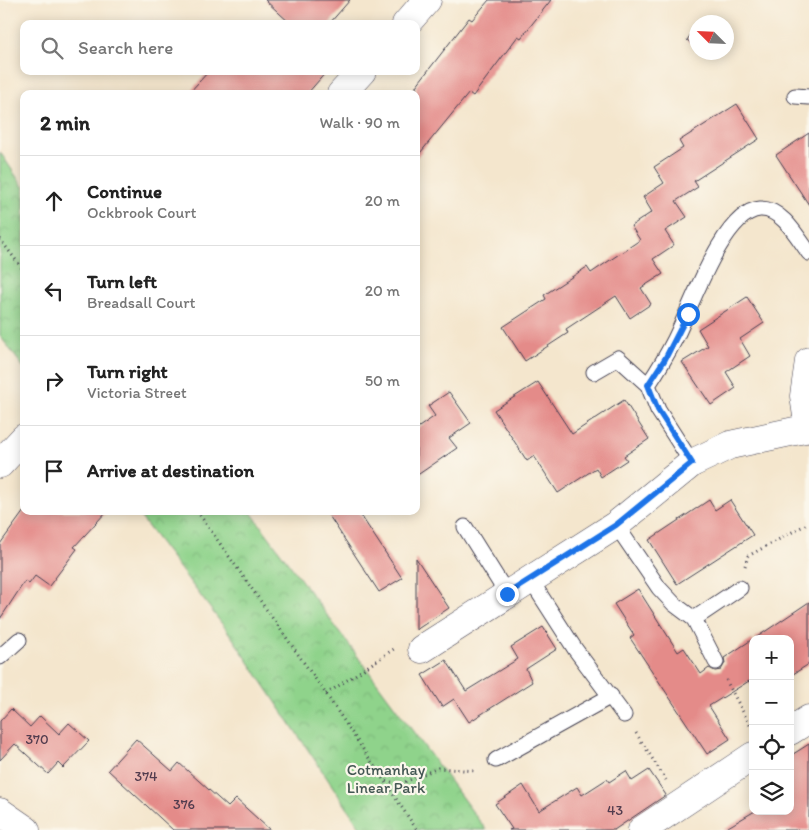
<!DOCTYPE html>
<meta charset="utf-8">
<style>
body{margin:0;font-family:Itim,sans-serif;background:#f2f2f2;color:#222}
.controls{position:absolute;right:15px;bottom:15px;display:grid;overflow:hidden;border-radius:10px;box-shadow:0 2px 12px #0003}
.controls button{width:45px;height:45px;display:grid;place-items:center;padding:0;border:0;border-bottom:1px solid #e0e0e0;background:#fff;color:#222;font:25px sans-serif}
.compass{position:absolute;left:689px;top:15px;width:45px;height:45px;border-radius:50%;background:#fff;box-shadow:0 2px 12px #0003;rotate:294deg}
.stop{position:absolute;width:15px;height:15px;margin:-11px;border:4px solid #1a73e8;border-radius:50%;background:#fff}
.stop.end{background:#1a73e8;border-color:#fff;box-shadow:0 1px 5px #0008}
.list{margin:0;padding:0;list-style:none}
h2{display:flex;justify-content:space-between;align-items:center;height:65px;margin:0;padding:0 20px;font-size:21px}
h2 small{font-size:16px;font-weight:400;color:#767676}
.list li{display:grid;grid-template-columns:32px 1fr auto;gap:15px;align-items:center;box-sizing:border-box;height:90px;padding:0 20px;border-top:1px solid #e0e0e0}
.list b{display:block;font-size:19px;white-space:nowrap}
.list p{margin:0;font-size:16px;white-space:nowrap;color:#767676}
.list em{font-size:16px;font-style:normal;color:#767676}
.icon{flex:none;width:28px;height:28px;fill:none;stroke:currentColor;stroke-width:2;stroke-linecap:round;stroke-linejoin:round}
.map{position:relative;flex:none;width:809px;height:830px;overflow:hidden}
.search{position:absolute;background:#fff;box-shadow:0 2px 12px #0003;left:20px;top:20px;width:400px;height:55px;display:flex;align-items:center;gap:12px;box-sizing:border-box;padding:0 18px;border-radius:10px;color:#767676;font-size:19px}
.panel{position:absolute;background:#fff;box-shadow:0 2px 12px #0003;left:20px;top:90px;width:400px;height:425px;border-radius:10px}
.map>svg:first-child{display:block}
.park{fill:url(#park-crowns);stroke:#587a63}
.building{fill:#e48b89}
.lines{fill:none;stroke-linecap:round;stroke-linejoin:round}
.service-casing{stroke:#423f51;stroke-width:17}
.minor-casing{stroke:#423f51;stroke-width:29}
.tertiary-casing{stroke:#423f51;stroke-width:29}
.path{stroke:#423f51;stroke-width:3;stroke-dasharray:1 4;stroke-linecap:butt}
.service{stroke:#fff;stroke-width:15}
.minor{stroke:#fff;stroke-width:28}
.tertiary{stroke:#fff;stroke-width:28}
.route{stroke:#1a73e8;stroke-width:6}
.labels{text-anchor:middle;stroke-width:4.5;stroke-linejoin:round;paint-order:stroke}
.number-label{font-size:14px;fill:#523c4e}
.park-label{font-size:16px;fill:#435753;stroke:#fbf7ec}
</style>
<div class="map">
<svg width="809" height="830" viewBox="0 0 809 830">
<defs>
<pattern id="park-crowns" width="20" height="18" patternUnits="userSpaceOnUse" patternTransform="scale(1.25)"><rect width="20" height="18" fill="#8fd38b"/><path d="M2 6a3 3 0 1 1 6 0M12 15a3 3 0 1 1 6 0" fill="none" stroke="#7bb579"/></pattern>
</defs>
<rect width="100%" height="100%" fill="#fbf7ec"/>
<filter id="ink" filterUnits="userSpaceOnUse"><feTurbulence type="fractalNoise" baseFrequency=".02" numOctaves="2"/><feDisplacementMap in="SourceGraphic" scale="10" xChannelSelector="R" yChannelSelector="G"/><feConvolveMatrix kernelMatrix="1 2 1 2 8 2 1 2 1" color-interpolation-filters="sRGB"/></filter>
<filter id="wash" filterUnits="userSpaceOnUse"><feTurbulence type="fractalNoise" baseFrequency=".0096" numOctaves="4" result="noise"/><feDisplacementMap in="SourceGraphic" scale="20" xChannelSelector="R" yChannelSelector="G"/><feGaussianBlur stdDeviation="1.12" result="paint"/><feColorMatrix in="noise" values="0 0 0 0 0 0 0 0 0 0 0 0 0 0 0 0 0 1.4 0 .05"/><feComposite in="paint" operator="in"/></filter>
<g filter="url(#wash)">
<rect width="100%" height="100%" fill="#f4e6cd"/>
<path class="park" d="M 0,152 L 24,188 L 24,368 L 0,336 Z
M 136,511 L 250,511 L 486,830 L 362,830 L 232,637 Z"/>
<g id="blocks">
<path class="building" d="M 265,0 L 350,0 L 329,24 L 291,24 Z
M 489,0 L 551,0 L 521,38 L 518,36 L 473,96 L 469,93 L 416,158 L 416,86 L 469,18 L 472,20 Z
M 696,27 L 696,47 L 687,40 Z
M 209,71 L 327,71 L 307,94 L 188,94 Z
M 737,104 L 759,139 L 694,181 L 698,187 L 676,201 L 687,217 L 665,231 L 674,245 L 653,259 L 663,274 L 641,288 L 651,304 L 630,318 L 616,296 L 566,329 L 568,333 L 525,361 L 503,327 L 546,299 L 544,295 L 587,267 L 591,273 L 640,240 L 631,226 L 652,212 L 643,197 L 664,183 L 654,167 L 683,148 L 679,141 Z
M 809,133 L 809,205 L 776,155 Z
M 747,297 L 764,323 L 740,339 L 750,356 L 726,372 L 736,388 L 711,405 L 682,362 L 708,346 L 698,329 Z
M 538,382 L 572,434 L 624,400 L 649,439 L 624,456 L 627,460 L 601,477 L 596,468 L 558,493 L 534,456 L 527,461 L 494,410 Z
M 449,392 L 471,423 L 449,438 L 457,448 L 416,476 L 416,429 L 435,416 L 428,406 Z
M 709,500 L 715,510 L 730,500 L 753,535 L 677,584 L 649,540 Z
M 24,511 L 107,511 L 74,547 L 77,549 L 49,586 L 35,576 L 29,584 L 25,581 L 0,619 L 0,544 Z
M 326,511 L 358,511 L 402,578 L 379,592 Z
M 416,558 L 449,608 L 416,630 Z
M 638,589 L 678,652 L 684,648 L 701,674 L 709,668 L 715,671 L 721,670 L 725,663 L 724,658 L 753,639 L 753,687 L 749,681 L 709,706 L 730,739 L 707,754 L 630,638 L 634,635 L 614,604 Z
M 809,602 L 809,664 L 790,676 L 790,639 L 754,639 Z
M 543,627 L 557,649 L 526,669 L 532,682 L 469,722 L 454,699 L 442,707 L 422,675 L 446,660 L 466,691 L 518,659 L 511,647 Z
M 11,709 L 30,727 L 40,716 L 59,734 L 69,723 L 89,741 L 63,768 L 58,763 L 48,774 L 15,744 L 0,760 L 0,721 Z
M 136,739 L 172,771 L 179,763 L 228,807 L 236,799 L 270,830 L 173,830 L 108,770 Z
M 809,744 L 809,830 L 723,830 L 755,811 L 790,811 L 790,756 Z
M 649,770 L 666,795 L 614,830 L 509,830 L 512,829 L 495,804 L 523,785 L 539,811 L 577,787 L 582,795 L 607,779 L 609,782 L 626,771 L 632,781 Z"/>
</g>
</g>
<g filter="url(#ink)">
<use href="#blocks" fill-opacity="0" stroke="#423f51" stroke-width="1"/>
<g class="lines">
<g class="service-casing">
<path id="service" d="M 795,96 L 809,97
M 594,372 L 618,358 L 648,385 L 658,410 L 692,463
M 648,385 C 658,370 667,355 675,339 C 690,310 723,211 760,209 C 782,208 798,238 809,253
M 616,525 L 659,588 L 674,604 L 694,619 L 716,662
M 465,527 L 507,594
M 530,579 L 575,649 L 624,715
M 694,619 L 740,588
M 0,657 L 19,640
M 496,760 L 611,696"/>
</g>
<g class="minor-casing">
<path id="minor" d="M 406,24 L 427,0
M 341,94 L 362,71
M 809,361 L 804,396 L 809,429
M 0,464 L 24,438
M 422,649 L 616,525 L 692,463 L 730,445 L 809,428
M 790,731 L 809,719
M 642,830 L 753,756"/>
</g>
<g class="tertiary-casing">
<path id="tertiary" d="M 0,812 L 26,830"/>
</g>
<path class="path" d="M 0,239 L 24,271
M 197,511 L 326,694 L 417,830
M 745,566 L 748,556 L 809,523
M 726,680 L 751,727
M 326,694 L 394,649
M 636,733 L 666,780
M 386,781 L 400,784 L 438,768 L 476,771"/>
<use href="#service" class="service"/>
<use href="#minor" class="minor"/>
<use href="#tertiary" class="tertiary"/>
</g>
</g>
<g class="lines" filter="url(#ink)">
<path class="route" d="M 507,594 L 616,525 L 692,463 L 658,410 L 648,385 L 665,359 L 688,314"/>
</g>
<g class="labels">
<g class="number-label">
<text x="37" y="744">370</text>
<text x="146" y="781">374</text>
<text x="184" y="809">376</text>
<text x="615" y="815">43</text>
</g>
<g class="park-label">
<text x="386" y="775">Cotmanhay<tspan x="386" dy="18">Linear Park</tspan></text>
</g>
</g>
</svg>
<div class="controls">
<button>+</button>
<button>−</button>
<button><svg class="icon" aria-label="locate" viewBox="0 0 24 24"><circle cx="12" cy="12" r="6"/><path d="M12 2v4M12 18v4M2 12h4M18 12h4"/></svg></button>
<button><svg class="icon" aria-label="layers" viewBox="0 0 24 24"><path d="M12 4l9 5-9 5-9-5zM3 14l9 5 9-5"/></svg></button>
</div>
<svg class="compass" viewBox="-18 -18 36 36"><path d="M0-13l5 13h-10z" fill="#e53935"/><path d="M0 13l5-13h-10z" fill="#767676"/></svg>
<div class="stop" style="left:688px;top:314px"></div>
<div class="stop end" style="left:507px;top:594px"></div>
<div class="search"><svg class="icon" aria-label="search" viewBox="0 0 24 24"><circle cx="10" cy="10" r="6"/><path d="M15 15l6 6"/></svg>Search here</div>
<section class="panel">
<h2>2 min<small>Walk · 90 m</small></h2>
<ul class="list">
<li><svg class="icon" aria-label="ahead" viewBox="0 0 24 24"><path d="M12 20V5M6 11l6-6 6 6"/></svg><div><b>Continue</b><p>Ockbrook Court</p></div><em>20 m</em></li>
<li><svg class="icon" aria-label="left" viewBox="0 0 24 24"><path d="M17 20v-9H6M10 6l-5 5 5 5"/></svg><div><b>Turn left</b><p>Breadsall Court</p></div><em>20 m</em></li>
<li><svg class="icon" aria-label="right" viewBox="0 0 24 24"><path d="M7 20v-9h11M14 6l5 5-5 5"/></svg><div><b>Turn right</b><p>Victoria Street</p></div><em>50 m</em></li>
<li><svg class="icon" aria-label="arrive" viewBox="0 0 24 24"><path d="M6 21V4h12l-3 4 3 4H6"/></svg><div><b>Arrive at destination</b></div></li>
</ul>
</section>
</div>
